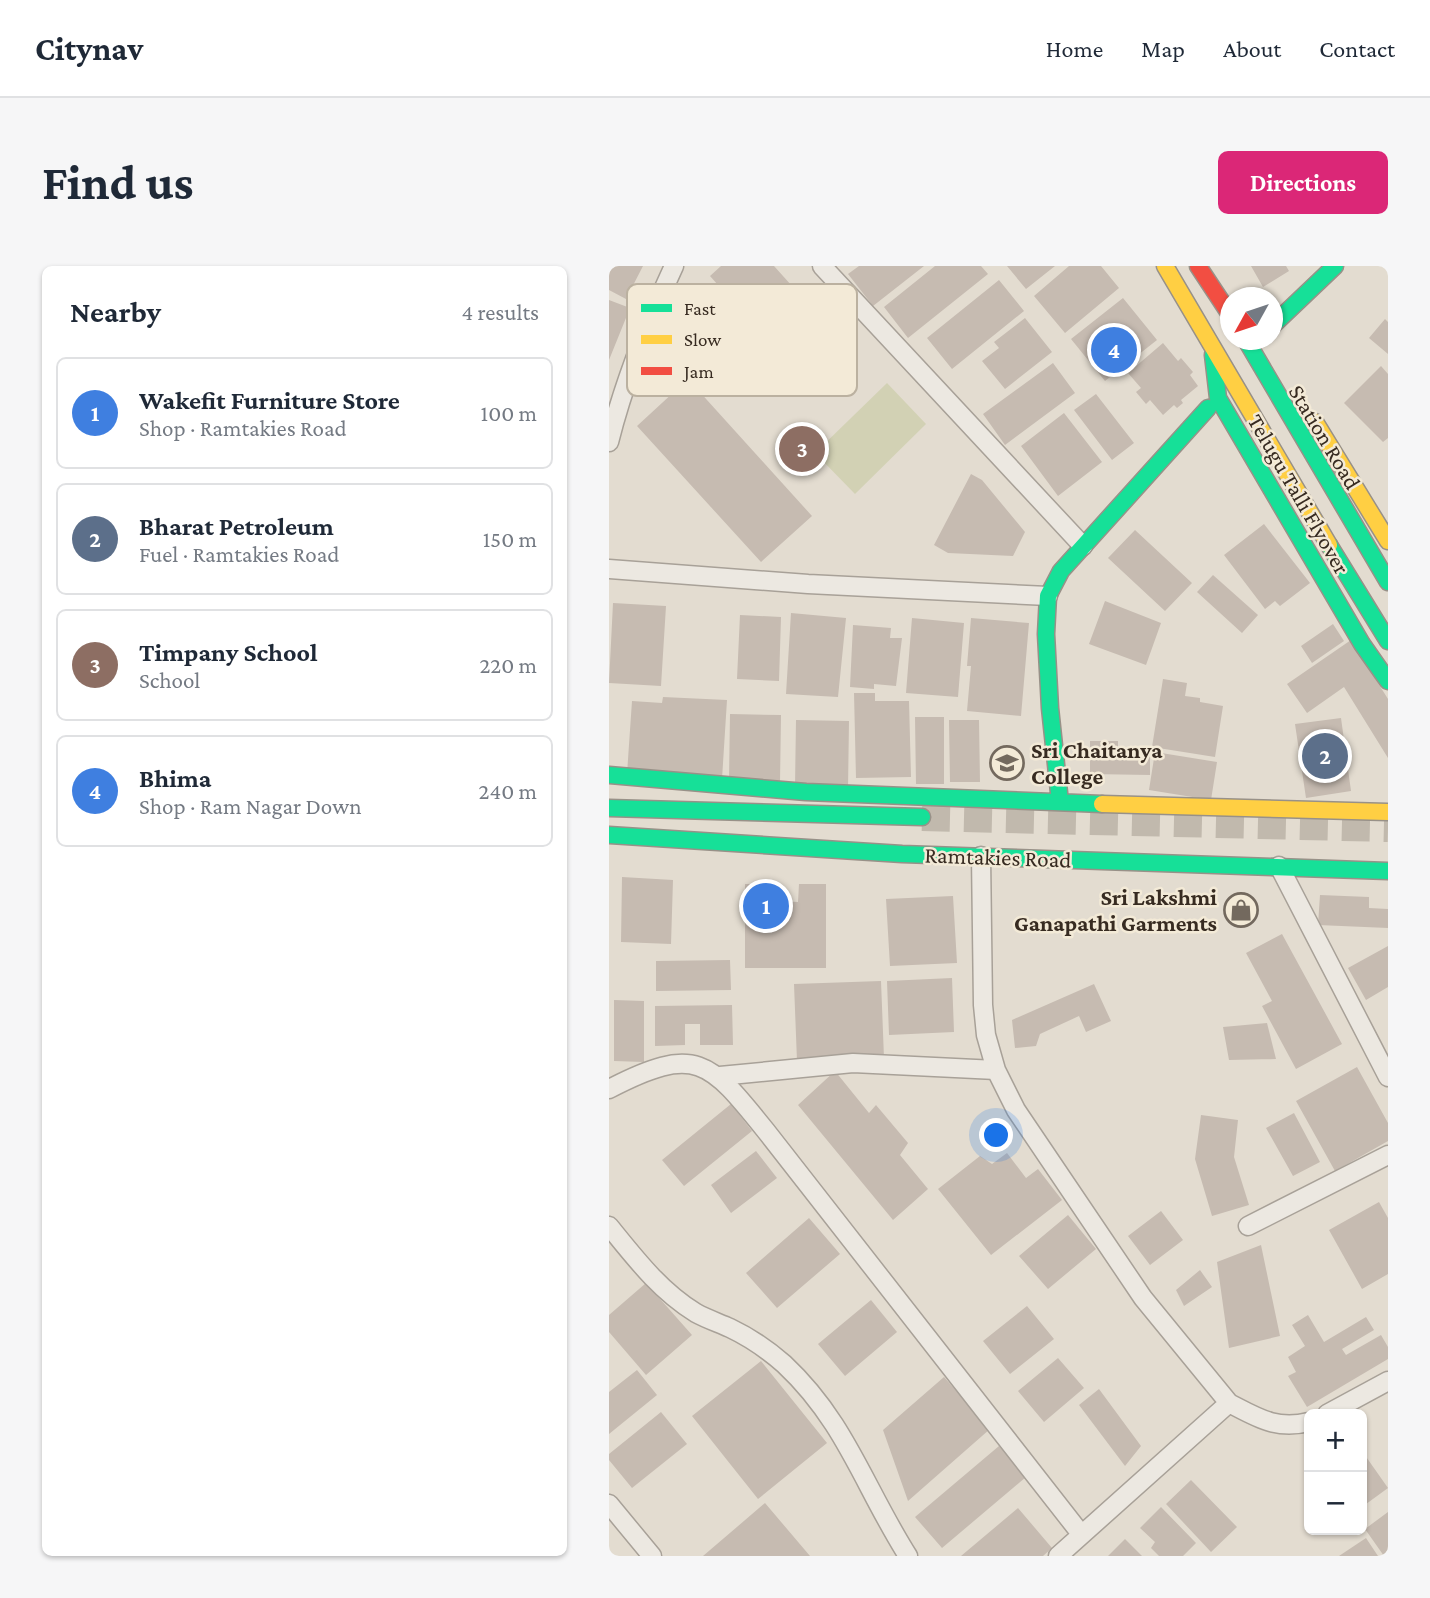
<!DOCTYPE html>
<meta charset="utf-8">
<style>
body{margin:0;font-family:"Crimson Pro",serif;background:#f6f6f7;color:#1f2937}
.controls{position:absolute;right:21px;bottom:21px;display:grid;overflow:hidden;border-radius:10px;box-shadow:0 2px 5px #0004}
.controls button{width:63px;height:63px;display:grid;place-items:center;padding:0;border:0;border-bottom:2px solid #e0e1e3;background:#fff;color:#1f2937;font:35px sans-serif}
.compass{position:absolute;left:611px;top:21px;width:63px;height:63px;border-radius:50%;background:#fff;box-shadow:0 2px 5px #0004;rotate:230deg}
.you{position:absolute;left:388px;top:870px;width:24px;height:24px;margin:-18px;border:5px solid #fff;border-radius:50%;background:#1a73e8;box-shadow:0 0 0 10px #1a73e833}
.badge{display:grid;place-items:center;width:46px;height:46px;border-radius:50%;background:#db2777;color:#fff;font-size:23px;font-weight:700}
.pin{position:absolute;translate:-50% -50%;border:4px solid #fff;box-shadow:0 2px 7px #0006}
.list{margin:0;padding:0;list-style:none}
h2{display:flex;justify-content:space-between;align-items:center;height:91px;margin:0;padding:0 28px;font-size:30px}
h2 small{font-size:23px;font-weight:400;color:#747a83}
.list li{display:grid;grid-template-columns:46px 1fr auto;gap:21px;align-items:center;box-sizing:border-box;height:112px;margin:0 14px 14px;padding:0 14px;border:2px solid #e0e1e3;border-radius:10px}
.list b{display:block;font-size:26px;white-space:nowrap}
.list p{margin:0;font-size:23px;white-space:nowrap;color:#747a83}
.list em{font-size:23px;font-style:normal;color:#747a83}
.map{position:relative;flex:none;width:779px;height:1290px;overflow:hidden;border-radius:10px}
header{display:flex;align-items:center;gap:42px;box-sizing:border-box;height:98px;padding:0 35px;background:#fff;border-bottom:2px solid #e0e1e3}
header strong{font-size:33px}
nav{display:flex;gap:38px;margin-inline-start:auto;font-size:24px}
.intro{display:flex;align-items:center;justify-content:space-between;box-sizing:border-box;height:168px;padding:0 42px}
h1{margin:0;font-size:49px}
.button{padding:18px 32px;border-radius:10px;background:#db2777;color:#fff;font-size:24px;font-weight:700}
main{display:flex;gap:42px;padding:0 42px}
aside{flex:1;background:#fff;border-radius:10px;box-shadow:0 2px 5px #0004}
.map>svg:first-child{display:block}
.green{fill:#d2d1b4}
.building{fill:#c6bbb1}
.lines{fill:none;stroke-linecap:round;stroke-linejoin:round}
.primary-tunnel{stroke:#c1b9ad;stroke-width:28;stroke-dasharray:28 14;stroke-linecap:butt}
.street-casing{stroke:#a8a198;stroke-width:21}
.fast-casing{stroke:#989188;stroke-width:19}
.slow-casing{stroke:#989188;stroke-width:19}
.jam-casing{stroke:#989188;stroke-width:19}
.street{stroke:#ece8e1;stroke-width:18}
.fast{stroke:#16e098;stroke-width:16}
.slow{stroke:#ffcf43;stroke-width:16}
.jam{stroke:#f24e42;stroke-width:16}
.labels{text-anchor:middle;stroke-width:5;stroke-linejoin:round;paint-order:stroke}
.street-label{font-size:23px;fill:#372b21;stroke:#f3ead7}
.poi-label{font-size:23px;font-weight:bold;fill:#372b21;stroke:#f3ead7;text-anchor:start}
.key{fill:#f3ead7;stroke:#bbb1a0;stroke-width:2}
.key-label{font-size:19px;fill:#372b21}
</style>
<header>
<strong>Citynav</strong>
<nav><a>Home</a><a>Map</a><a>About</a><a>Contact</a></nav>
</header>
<div class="intro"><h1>Find us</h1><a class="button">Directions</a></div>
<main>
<aside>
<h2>Nearby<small>4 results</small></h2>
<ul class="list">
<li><span class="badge" style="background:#3f7fe0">1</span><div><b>Wakefit Furniture Store</b><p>Shop · Ramtakies Road</p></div><em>100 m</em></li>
<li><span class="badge" style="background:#5c6f8a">2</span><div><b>Bharat Petroleum</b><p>Fuel · Ramtakies Road</p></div><em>150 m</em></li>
<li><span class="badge" style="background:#8d6e63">3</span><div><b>Timpany School</b><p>School</p></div><em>220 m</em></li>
<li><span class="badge" style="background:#3f7fe0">4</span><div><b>Bhima</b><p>Shop · Ram Nagar Down</p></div><em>240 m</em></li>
</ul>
</aside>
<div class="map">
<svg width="779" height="1290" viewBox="0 0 779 1290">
<rect width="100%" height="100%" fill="#e3dcd0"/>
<path class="green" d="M 278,117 L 317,158 L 246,228 L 206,187 Z"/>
<path class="building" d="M 0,0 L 34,0 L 17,33 L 0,24 Z
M 112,0 L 165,0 L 192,30 L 99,115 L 64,76 L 117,28 L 101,10 Z
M 250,0 L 315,0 L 264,40 L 239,8 Z
M 326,0 L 372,0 L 379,8 L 299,72 L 275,41 Z
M 398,0 L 446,0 L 417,23 Z
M 460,0 L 492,0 L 510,22 L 456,67 L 425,30 Z
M 642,0 L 677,0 L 680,5 L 654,21 Z
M 390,14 L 415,45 L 343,103 L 318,72 Z
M 514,32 L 548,74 L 496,115 L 462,73 Z
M 0,34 L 21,42 L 0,94 Z
M 416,52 L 443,86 L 396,123 L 373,95 L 390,82 L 385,76 Z
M 776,53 L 779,56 L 779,88 L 760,72 Z
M 554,77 L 569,95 L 572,92 L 584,106 L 581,109 L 589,120 L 572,134 L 574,137 L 568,142 L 565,139 L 554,149 L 541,134 L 537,138 L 527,126 L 532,122 L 519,107 Z
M 444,97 L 466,127 L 396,179 L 374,148 Z
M 772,100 L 779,108 L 779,172 L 774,176 L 735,137 Z
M 79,113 L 203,250 L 152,296 L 28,160 Z
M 487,128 L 525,177 L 503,194 L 465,144 Z
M 455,147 L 493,196 L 449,230 L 412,180 Z
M 362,208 L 373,214 L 416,266 L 404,290 L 339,287 L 325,279 Z
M 655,258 L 701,317 L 671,340 L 666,335 L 656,343 L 615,289 Z
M 526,264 L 583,317 L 556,345 L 499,292 Z
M 604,309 L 649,349 L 633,367 L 588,326 Z
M 496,335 L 552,357 L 537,399 L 480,378 Z
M 4,337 L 57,340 L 52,420 L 0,417 Z
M 182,347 L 237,352 L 229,431 L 177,428 Z
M 131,349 L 172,351 L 170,415 L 128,413 Z
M 303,352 L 355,357 L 349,431 L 297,427 Z
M 362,352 L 420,357 L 412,450 L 358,445 L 362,400 L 358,400 Z
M 724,358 L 735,375 L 703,397 L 692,380 Z
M 244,359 L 282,362 L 281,372 L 293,372 L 287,420 L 265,418 L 265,423 L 241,421 Z
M 742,374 L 779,433 L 779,492 L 735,421 L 698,447 L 678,418 Z
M 554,413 L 578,417 L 576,430 L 591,432 L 591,436 L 614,440 L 606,491 L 543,481 Z
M 245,427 L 266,427 L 266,435 L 300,435 L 302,511 L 247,512 Z
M 54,431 L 118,434 L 113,513 L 18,508 L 23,435 L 53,437 Z
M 121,448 L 172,449 L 171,516 L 120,516 Z
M 306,451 L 335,451 L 335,518 L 307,518 Z
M 732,452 L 742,525 L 697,532 L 686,458 Z
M 187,454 L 240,455 L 239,523 L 186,521 Z
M 340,454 L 370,454 L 371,516 L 341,516 Z
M 481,475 L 509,475 L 509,482 L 541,482 L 541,509 L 481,508 Z
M 546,486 L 608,496 L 602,534 L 540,524 Z
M 13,611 L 64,614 L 62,678 L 12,676 Z
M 136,618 L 169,618 L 169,635 L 189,636 L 190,618 L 217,618 L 217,702 L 136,702 Z
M 711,629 L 760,631 L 760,642 L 779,643 L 779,662 L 709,659 Z
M 344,630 L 348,697 L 281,700 L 277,633 Z
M 673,668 L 733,778 L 687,803 L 653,740 L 663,735 L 637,687 Z
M 779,680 L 779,721 L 757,734 L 739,702 Z
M 121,694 L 122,724 L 47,725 L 47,695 Z
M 343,712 L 345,766 L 280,769 L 278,715 Z
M 272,715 L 275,792 L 188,795 L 185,718 Z
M 485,718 L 502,755 L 477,766 L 470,750 L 431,768 L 427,780 L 406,782 L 403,754 Z
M 5,734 L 35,735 L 35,796 L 5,795 Z
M 123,739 L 124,779 L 91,779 L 91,758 L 76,758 L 76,779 L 46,780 L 46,740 Z
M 658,757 L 667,793 L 620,794 L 614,761 Z
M 748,801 L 779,857 L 779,875 L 726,905 L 687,835 Z
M 226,805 L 260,847 L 267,839 L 299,877 L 291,889 L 319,923 L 284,954 L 189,839 Z
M 122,838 L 143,865 L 75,920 L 53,894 Z
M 685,847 L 711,896 L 684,910 L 657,862 Z
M 592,849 L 629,854 L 625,891 L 640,939 L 603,950 L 586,893 Z
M 147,885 L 168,912 L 122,947 L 102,919 Z
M 398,887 L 417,912 L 429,903 L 453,934 L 382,989 L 329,923 L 371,890 L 383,898 Z
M 770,936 L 779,952 L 779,1008 L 753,1023 L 720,964 Z
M 552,945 L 574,974 L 541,999 L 519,970 Z
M 459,949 L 487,983 L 439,1023 L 410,990 Z
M 200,952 L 231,988 L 168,1042 L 137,1007 Z
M 652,979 L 671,1070 L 620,1082 L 608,996 Z
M 591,1004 L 603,1021 L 575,1040 L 567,1024 Z
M 37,1017 L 83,1069 L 37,1109 L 0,1066 L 0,1049 Z
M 262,1034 L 288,1066 L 236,1110 L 209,1078 Z
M 418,1040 L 445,1073 L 401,1108 L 374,1075 Z
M 699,1049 L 715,1076 L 757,1051 L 765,1064 L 733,1083 L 737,1089 L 772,1069 L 779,1081 L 779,1093 L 698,1141 L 679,1110 L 687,1106 L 679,1091 L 696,1080 L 683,1059 Z
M 449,1092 L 475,1122 L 435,1156 L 409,1125 Z
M 152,1095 L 218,1177 L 149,1233 L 83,1150 Z
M 28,1104 L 48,1129 L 0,1168 L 0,1126 Z
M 335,1111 L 381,1163 L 299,1235 L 274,1164 Z
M 490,1123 L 532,1180 L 516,1200 L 470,1139 Z
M 52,1146 L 78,1178 L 23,1222 L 0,1194 L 0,1188 Z
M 390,1180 L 417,1211 L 333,1282 L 306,1251 Z
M 753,1185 L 779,1222 L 753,1241 Z
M 582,1214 L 628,1261 L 602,1286 L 557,1238 Z
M 156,1237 L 201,1290 L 94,1290 Z
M 552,1241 L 587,1277 L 574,1290 L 550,1290 L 542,1282 L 546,1276 L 531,1262 Z
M 409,1242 L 443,1282 L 434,1290 L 352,1290 Z
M 779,1246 L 779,1290 L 775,1290 L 756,1263 Z
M 757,1272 L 769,1290 L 730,1290 Z
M 516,1273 L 533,1290 L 499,1290 Z"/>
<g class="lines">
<path class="primary-tunnel" d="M 313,551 L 779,562"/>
<g class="street-casing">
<path id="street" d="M 213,0 L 474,280
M 0,176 C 15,116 39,56 65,0
M 0,303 L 199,318 L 439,330
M 372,590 L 374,739 L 377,769 L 387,804 L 407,844 L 534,1032 L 620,1137
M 670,600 L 779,811
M 111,810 L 244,797 L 387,804
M 0,823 C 87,778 100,794 157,865 L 472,1268
M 0,960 C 26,992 51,1025 87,1047 C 98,1053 110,1057 121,1062 C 140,1071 159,1084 175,1098 C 237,1156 255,1221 299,1290
M 639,960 L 779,889
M 718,1148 L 779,1115
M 0,1238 L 43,1290
M 449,1290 L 620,1137 C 649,1152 667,1164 700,1156"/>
</g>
<g class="fast-casing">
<path id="fast" d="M 664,59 L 726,0
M 637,74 L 779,316
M 604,89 L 609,132 L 753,378 L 779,415
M 720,279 L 779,375
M 0,509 L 197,526 L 493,538
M 451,536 L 441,442 L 437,368 L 439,330 L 452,305 L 599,142
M 0,542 L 313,551
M 0,569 L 293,588 L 779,605"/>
</g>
<g class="slow-casing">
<path id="slow" d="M 556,0 L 720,279
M 706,156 L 779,275
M 493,538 L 779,546"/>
</g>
<g class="jam-casing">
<path id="jam" d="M 589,0 L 622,50"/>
</g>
<use href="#street" class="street"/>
<use href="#fast" class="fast"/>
<use href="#slow" class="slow"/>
<use href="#jam" class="jam"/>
</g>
<defs>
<g id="university-ring" transform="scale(1.75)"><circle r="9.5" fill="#f3ead7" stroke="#73695e" stroke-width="1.5"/><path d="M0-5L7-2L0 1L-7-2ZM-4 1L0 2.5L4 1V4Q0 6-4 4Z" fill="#73695e"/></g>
<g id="shop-ring" transform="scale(1.75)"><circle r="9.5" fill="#f3ead7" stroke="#73695e" stroke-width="1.5"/><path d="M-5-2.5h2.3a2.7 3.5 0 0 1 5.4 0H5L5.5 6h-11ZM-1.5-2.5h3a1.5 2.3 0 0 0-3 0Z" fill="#73695e"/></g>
</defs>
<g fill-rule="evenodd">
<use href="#university-ring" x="398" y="497"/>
<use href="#shop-ring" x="632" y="644"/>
</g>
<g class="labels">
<g class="street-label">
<text transform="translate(716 171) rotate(59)" y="8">Station Road</text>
<text transform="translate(690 228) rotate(60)" y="8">Telugu Talli Flyover</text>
<text transform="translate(389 591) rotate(2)" y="8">Ramtakies Road</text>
</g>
<g class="poi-label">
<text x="422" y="492">Sri Chaitanya<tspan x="422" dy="26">College</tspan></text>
<text x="608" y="639" text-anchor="end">Sri Lakshmi<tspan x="608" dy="26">Ganapathi Garments</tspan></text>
</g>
</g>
<rect x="18" y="18" width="230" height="112" rx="10" class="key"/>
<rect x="32" y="38" width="31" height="8" fill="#16e098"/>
<rect x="32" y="69" width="31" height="9" fill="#ffcf43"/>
<rect x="32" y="101" width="31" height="8" fill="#f24e42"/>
<g class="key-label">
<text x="75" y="49">Fast</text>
<text x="75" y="80">Slow</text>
<text x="75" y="112">Jam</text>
</g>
</svg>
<div class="controls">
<button>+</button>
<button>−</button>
</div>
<svg class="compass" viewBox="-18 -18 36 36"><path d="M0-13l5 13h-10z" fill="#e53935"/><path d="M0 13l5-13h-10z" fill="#747a83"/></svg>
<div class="you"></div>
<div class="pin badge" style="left:157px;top:640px;background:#3f7fe0">1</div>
<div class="pin badge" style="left:716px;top:490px;background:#5c6f8a">2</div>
<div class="pin badge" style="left:193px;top:183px;background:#8d6e63">3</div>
<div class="pin badge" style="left:505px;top:84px;background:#3f7fe0">4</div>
</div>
</main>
